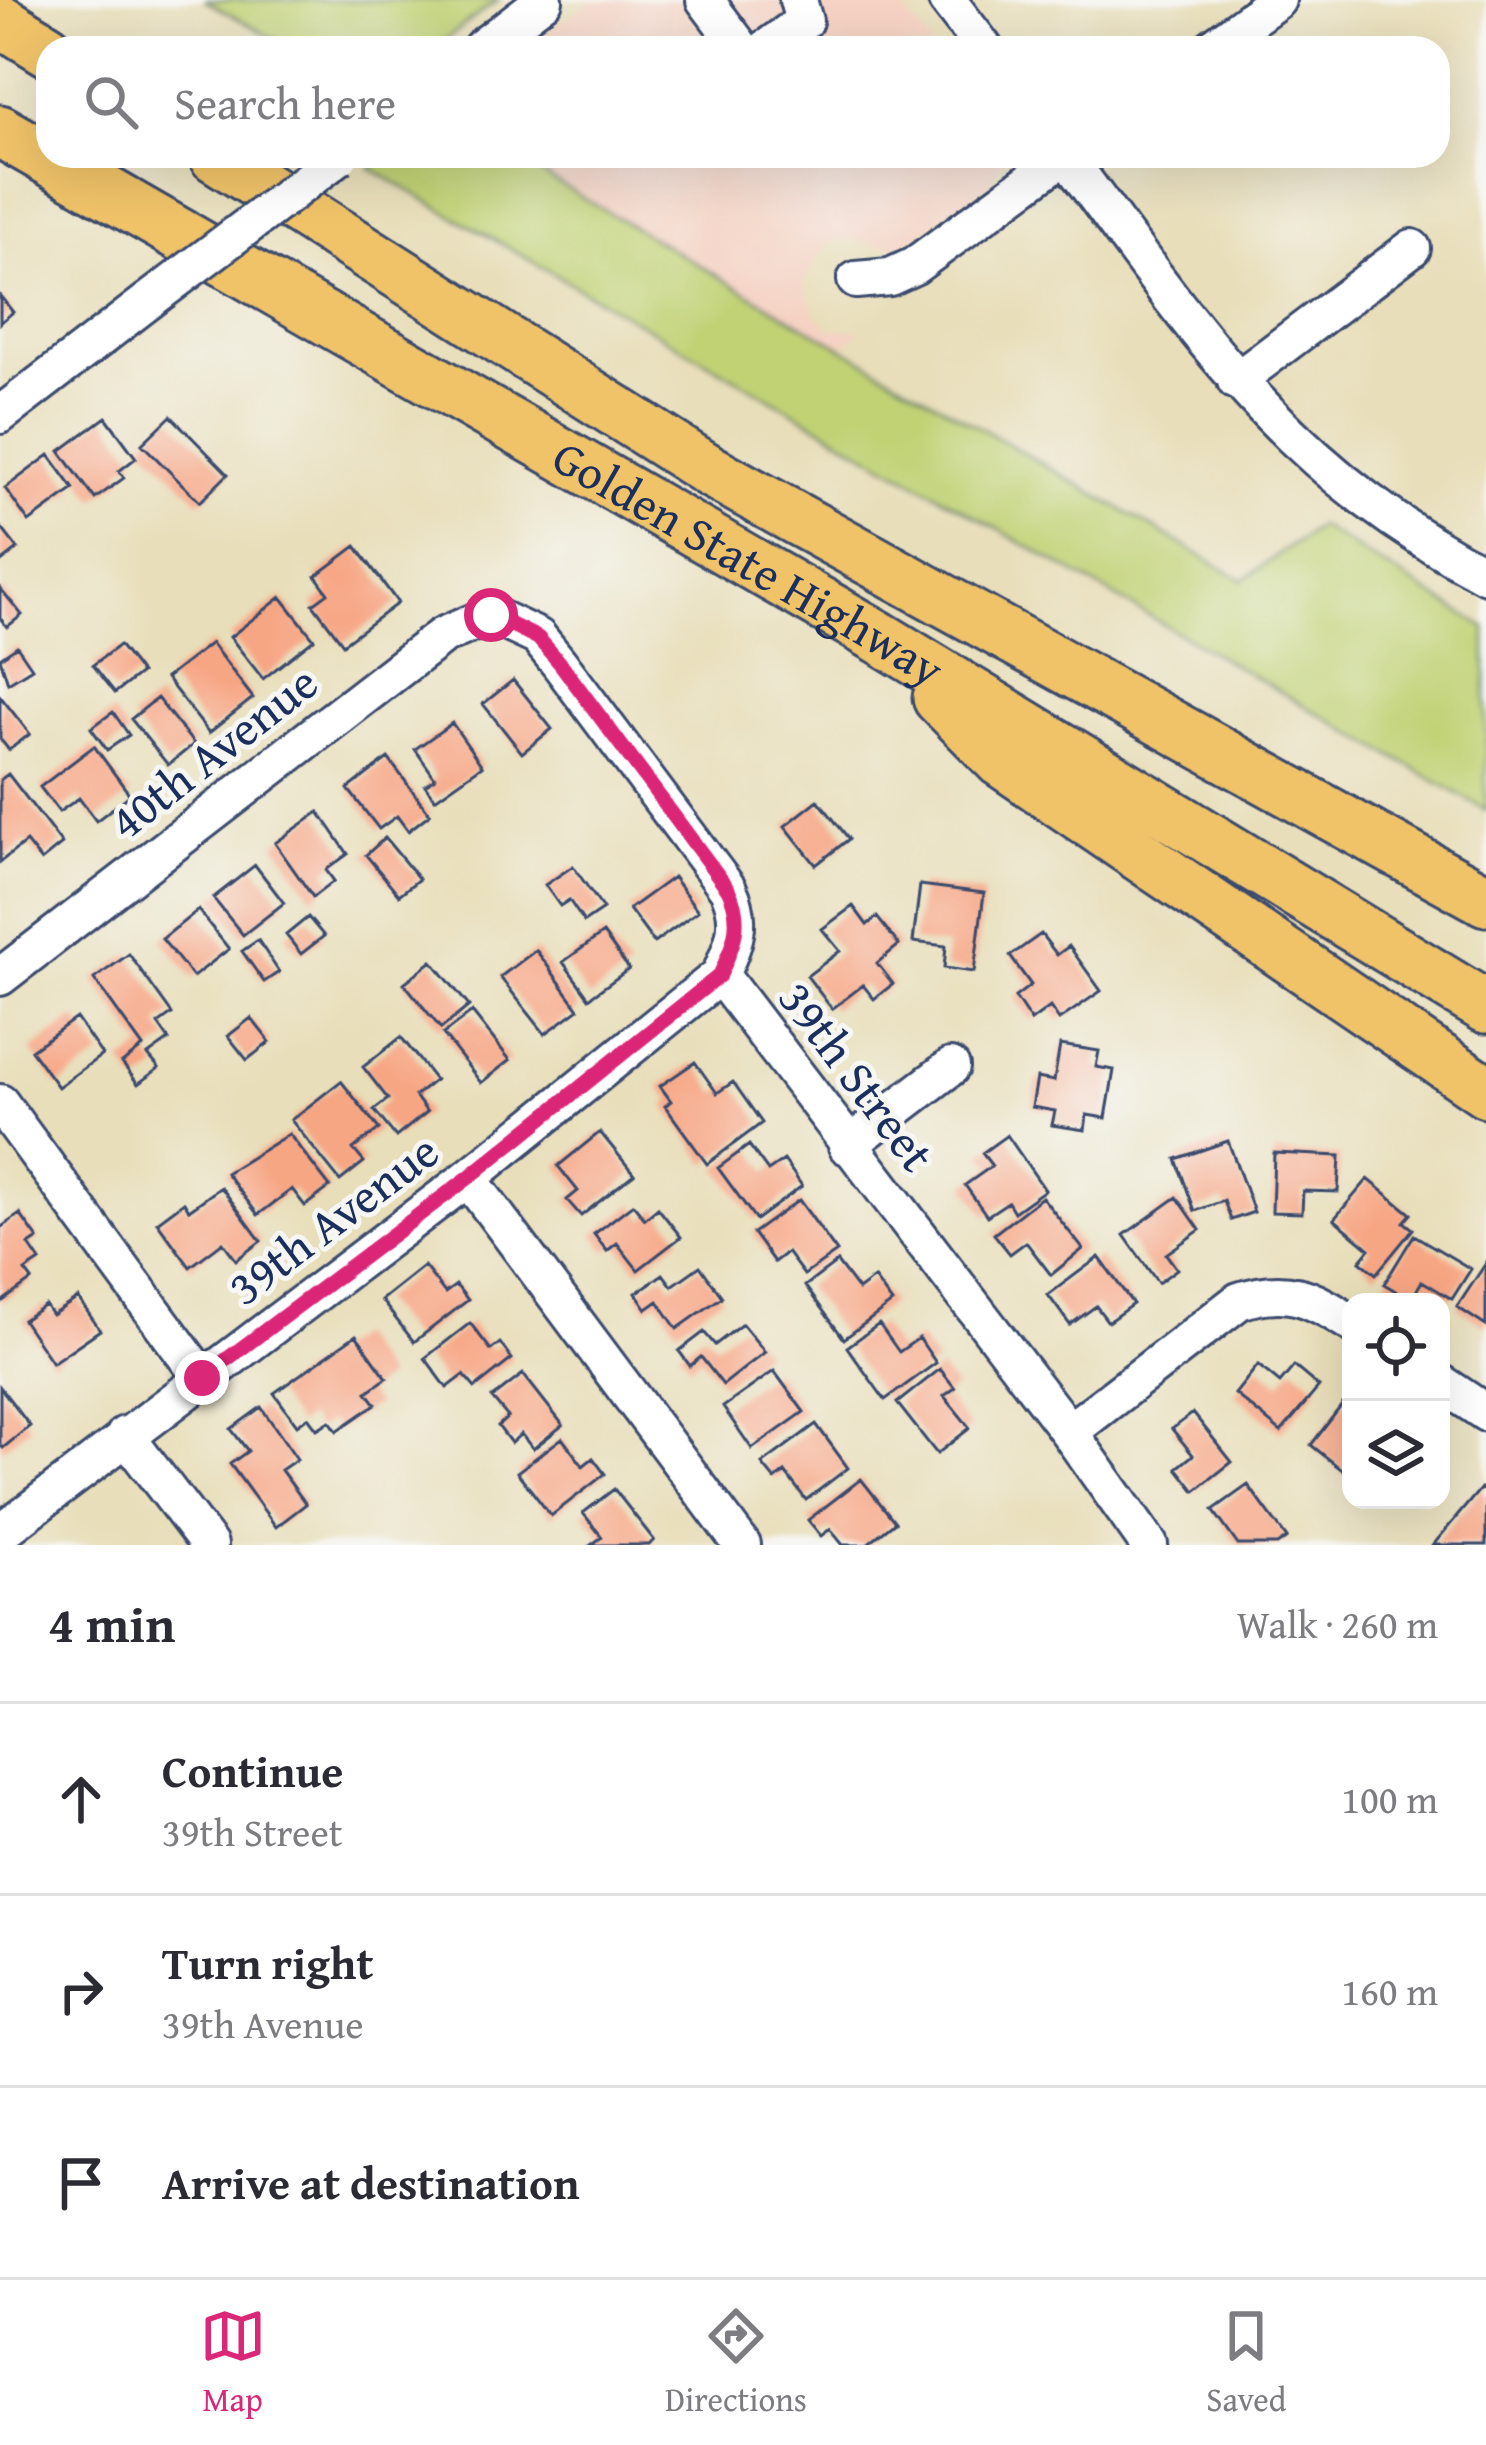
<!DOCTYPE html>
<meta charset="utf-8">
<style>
body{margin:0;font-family:"Gentium Book Plus",serif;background:#f2f2f3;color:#2b2b33}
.controls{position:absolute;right:36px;bottom:36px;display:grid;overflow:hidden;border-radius:24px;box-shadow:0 12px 48px #0002}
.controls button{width:108px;height:108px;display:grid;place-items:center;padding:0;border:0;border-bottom:3px solid #e1e1e2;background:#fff;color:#2b2b33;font:60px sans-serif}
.stop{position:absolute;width:36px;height:36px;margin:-27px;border:9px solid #db2777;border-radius:50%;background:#fff}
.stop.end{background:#db2777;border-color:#fff;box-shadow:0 3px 12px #0008}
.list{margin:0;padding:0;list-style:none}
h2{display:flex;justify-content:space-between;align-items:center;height:156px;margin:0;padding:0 48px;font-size:51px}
h2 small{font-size:39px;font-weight:400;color:#7c7c81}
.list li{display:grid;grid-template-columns:78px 1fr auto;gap:36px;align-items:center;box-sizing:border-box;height:192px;padding:0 48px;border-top:3px solid #e1e1e2}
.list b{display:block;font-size:45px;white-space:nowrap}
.list p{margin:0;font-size:39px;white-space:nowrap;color:#7c7c81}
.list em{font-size:39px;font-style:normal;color:#7c7c81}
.icon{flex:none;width:66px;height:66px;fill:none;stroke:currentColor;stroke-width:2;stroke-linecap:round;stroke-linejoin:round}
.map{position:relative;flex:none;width:1486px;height:1545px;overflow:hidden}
.search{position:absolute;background:#fff;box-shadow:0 12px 48px #0002;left:36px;right:36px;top:36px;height:132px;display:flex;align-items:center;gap:30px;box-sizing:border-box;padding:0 42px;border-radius:36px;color:#7c7c81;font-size:45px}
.sheet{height:732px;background:#fff}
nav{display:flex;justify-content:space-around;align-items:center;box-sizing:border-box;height:168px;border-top:3px solid #e1e1e2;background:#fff;font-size:33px;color:#7c7c81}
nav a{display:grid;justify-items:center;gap:6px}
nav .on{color:#db2777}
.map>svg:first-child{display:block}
.built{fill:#f5d2c3}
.green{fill:#c1d275;stroke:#6e806a;stroke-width:3}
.building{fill:#f7a684}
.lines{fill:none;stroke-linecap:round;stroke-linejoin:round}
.minor-casing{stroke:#3a496c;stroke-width:42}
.highway-casing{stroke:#3a496c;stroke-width:57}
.minor{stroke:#fff;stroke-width:36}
.highway{stroke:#f0c369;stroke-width:51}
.minor-bridge-casing{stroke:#3a496c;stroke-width:42;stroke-linecap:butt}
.minor-bridge{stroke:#fff;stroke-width:36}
.route{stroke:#db2777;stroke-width:15}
.labels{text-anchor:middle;stroke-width:10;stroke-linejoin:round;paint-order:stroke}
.street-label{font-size:48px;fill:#1b2f5e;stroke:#f6f6f2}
</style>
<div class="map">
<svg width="1486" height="1545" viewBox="0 0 1486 1545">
<rect width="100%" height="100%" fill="#f6f6f2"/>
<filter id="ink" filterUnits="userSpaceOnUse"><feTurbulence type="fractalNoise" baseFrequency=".00833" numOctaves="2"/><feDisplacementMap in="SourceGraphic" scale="24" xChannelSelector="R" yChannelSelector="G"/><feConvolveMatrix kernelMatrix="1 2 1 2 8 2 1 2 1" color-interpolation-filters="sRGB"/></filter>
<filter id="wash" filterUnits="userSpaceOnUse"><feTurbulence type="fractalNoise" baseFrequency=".004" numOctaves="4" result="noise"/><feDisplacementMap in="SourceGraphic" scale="48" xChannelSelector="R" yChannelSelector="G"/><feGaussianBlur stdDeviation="2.7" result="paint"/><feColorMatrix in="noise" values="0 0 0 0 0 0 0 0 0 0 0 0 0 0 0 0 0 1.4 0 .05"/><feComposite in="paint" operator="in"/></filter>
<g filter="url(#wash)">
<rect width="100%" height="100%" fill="#e8deb9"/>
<path class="built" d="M 591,0 L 897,0 L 934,48 L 527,48 Z
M 511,156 L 1005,156 L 989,184 L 911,242 L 898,247 L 841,239 L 821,249 L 803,283 L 815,314 L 829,328 L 861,331 L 841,348 Z"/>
<path class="green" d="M 204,0 L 498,0 L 434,48 L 291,48 Z
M 386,156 L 511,156 L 1243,580 L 1319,526 L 1486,628 L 1486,810 L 370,168 Z"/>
<g id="blocks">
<path class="building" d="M 0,296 L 13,312 L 0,323 Z
M 171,416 L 228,474 L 200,502 L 142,444 Z
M 106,417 L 136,458 L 119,471 L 124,478 L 95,499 L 60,451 Z
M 49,455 L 74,489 L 29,522 L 5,488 Z
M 0,526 L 18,549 L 0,563 Z
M 356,546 L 398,603 L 343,644 L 313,604 L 328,593 L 316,576 Z
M 0,588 L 22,615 L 7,627 L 0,618 Z
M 281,597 L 314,639 L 263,679 L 230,637 Z
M 211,643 L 253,698 L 209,733 L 166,678 Z
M 119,645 L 141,673 L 115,693 L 93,665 Z
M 17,646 L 32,668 L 8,683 L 0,658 Z
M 513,680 L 552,729 L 522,753 L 483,704 Z
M 0,696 L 30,734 L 9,750 L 0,739 Z
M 157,698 L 194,744 L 168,765 L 131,719 Z
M 113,712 L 129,735 L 107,750 L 91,728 Z
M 452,723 L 482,766 L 435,799 L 425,785 L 435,778 L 415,749 Z
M 94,746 L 130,795 L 96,821 L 79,798 L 59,812 L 40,787 Z
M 388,758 L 430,814 L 408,831 L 397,816 L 379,829 L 348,789 Z
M 8,774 L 62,844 L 41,861 L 26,842 L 0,862 L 0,780 Z
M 818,800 L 849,839 L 816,865 L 785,826 Z
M 319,812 L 348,854 L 326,870 L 334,881 L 313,897 L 275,843 Z
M 385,838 L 419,879 L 399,895 L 366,855 Z
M 255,865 L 284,903 L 243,935 L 213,898 Z
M 573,866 L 603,909 L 584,922 L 569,900 L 560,906 L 545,885 Z
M 673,877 L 698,911 L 654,943 L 629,909 Z
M 920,885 L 984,893 L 974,972 L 944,968 L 946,946 L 913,942 Z
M 853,906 L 867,925 L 877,917 L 899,945 L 877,963 L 893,984 L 874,999 L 863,985 L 832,1009 L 807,976 L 840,951 L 822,929 Z
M 198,910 L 229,949 L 193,977 L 162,939 Z
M 308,917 L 324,936 L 301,954 L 286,935 Z
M 603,933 L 629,969 L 589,998 L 563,962 Z
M 1041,934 L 1057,955 L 1069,946 L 1101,991 L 1059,1020 L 1050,1007 L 1031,1021 L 1015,997 L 1031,985 L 1010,956 Z
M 258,940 L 279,972 L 264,982 L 242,951 Z
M 536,950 L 579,1009 L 545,1034 L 500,977 Z
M 129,954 L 172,1014 L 158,1024 L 169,1040 L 148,1055 L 159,1068 L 138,1084 L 122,1063 L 143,1047 L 94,979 Z
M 432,961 L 469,1006 L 441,1029 L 404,983 Z
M 472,1012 L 510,1060 L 481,1083 L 443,1034 Z
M 76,1018 L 102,1055 L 58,1087 L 31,1050 Z
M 251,1018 L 270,1042 L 247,1060 L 228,1036 Z
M 401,1037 L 435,1080 L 415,1096 L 427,1112 L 396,1137 L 374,1110 L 388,1099 L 363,1067 Z
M 1060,1045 L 1099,1051 L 1096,1067 L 1114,1070 L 1106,1118 L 1087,1115 L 1085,1130 L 1052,1125 L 1055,1111 L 1032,1107 L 1037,1078 L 1054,1081 Z
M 695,1062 L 717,1093 L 733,1082 L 762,1123 L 707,1164 L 665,1106 L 671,1101 L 660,1086 Z
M 341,1081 L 379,1129 L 353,1149 L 364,1162 L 340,1181 L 291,1120 Z
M 600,1132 L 634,1174 L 581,1216 L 567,1200 L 578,1191 L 558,1166 Z
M 289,1134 L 330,1187 L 305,1206 L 292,1189 L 258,1215 L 226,1173 Z
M 1007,1135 L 1045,1190 L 1014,1212 L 1008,1202 L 987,1216 L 965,1185 L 992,1166 L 982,1153 Z
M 1228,1141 L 1254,1212 L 1231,1220 L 1224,1201 L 1195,1211 L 1176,1159 Z
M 749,1145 L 768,1171 L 784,1160 L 802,1186 L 756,1220 L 718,1168 Z
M 1274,1153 L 1340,1156 L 1338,1192 L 1303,1191 L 1302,1213 L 1272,1212 Z
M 1368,1179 L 1411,1214 L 1404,1222 L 1413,1229 L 1376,1274 L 1360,1261 L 1370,1249 L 1334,1219 Z
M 221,1187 L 261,1241 L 236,1260 L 223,1242 L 190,1267 L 157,1222 L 184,1202 L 189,1210 Z
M 1042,1197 L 1083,1249 L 1051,1275 L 1026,1242 L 1010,1254 L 994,1234 Z
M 1177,1197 L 1200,1230 L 1166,1254 L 1177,1269 L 1158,1283 L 1124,1235 Z
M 799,1200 L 837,1252 L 804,1275 L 787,1252 L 774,1262 L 753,1233 Z
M 633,1204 L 645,1219 L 658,1208 L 681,1237 L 638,1270 L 617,1243 L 607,1251 L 594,1234 Z
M 20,1214 L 38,1239 L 29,1245 L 40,1261 L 25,1271 L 32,1280 L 0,1303 L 0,1228 Z
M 1414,1235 L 1471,1269 L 1452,1299 L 1422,1281 L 1411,1300 L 1384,1284 Z
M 1099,1257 L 1133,1304 L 1108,1322 L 1096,1306 L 1070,1325 L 1048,1295 Z
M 837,1262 L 858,1290 L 874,1278 L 892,1303 L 844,1339 L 805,1286 Z
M 1486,1263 L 1486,1326 L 1457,1307 Z
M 424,1266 L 445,1293 L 456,1285 L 468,1300 L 414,1342 L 381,1300 Z
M 700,1266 L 722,1297 L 677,1329 L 658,1301 L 647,1309 L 636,1293 L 663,1274 L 672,1286 Z
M 78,1298 L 100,1330 L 52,1363 L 23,1320 L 45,1305 L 52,1315 Z
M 470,1323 L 491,1350 L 500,1343 L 512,1359 L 475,1388 L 464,1375 L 447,1388 L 425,1358 Z
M 742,1324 L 765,1352 L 723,1385 L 701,1357 L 690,1366 L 679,1351 L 704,1332 L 715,1345 Z
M 879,1324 L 899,1352 L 919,1338 L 936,1363 L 885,1400 L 847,1347 Z
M 356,1335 L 387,1378 L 367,1392 L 376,1404 L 337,1431 L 330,1421 L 317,1429 L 308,1417 L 297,1425 L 274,1393 Z
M 1258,1365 L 1280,1383 L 1294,1366 L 1319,1387 L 1281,1432 L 1235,1394 Z
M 940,1369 L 955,1388 L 944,1396 L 970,1428 L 937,1454 L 897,1403 Z
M 774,1371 L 804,1412 L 752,1449 L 723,1407 Z
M 523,1374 L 563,1425 L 533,1449 L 521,1434 L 511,1443 L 498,1426 L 508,1417 L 492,1398 Z
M 0,1387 L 30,1426 L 3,1448 L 0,1445 Z
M 1345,1401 L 1351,1406 L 1351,1477 L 1311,1445 Z
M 261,1407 L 297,1459 L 281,1470 L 306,1504 L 276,1527 L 230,1464 L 248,1451 L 231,1429 Z
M 1193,1413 L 1232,1462 L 1195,1491 L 1177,1468 L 1193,1455 L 1172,1429 Z
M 816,1424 L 848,1468 L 806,1500 L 785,1472 L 775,1480 L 762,1464 Z
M 562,1438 L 583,1466 L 593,1458 L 605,1474 L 551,1516 L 517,1472 Z
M 861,1479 L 895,1522 L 866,1545 L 843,1545 L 830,1529 L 821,1536 L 808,1520 Z
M 1248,1485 L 1287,1538 L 1277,1545 L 1238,1545 L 1213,1510 Z
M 1481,1488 L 1486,1493 L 1486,1545 L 1433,1545 Z
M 614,1489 L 654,1540 L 649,1545 L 591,1545 L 602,1537 L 583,1513 Z"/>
</g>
</g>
<g filter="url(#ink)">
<use href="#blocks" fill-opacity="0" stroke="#3a496c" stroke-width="3"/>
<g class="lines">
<g class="minor-casing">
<path id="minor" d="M 705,0 L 741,48
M 947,0 L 984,48
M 481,48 L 544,0
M 767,48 L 804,21 L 798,0
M 1212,48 L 1277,0
M 1066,156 C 1196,332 1285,470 1486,575
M 856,280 L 890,277 L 914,266 L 1064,156
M 1236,381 L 1412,248
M 0,415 L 147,302
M 720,975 L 1069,1432 L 1149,1545
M 0,977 L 442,636 L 491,615 L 538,637 L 559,663 L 728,889 C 744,921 734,944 720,975 L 468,1178 L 0,1533
M 0,1103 L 202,1378
M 847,1146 L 951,1067
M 468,1178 L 742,1545
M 1441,1383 L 1486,1413
M 1069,1432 L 1239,1301 C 1286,1285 1311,1297 1351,1323
M 125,1435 L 209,1545"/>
</g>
<g class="highway-casing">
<g id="highway">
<path d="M 0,20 L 48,50"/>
<path id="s1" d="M 0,131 L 879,637 L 1486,1007"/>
<path d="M 215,156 L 710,471 L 1486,900"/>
<path d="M 939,698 L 1001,761 L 1486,1091"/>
</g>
</g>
<use href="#minor" class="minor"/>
<use href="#highway" class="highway"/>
<g class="minor-bridge-casing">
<path id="minor-bridge" d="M 147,302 L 340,156"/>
</g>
<use href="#minor-bridge" class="minor-bridge"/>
</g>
</g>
<g class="lines" filter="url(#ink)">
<path class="route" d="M 202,1378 L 468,1178 L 720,975 C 734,944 744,921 728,889 L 560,663 L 538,638 L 491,615"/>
</g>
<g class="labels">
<g class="street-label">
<text dy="17" stroke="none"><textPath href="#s1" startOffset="864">Golden State Highway</textPath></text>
<text transform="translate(213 752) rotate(-38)" y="17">40th Avenue</text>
<text transform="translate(857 1076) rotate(53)" y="17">39th Street</text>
<text transform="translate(333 1219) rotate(-37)" y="17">39th Avenue</text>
</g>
</g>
</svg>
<div class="controls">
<button><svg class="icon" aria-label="locate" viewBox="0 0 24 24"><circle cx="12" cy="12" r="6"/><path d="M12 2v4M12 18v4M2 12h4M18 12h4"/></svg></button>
<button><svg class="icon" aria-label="layers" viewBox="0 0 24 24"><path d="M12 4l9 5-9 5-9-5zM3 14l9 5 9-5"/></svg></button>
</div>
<div class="stop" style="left:491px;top:615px"></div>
<div class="stop end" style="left:202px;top:1378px"></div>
<div class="search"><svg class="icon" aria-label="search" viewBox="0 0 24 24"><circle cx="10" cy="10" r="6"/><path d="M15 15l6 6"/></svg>Search here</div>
</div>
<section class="sheet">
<h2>4 min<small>Walk · 260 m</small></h2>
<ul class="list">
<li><svg class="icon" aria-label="ahead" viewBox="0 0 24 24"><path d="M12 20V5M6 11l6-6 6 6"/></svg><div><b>Continue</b><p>39th Street</p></div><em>100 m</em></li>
<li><svg class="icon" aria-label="right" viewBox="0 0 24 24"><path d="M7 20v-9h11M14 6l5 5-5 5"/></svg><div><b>Turn right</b><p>39th Avenue</p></div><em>160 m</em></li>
<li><svg class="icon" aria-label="arrive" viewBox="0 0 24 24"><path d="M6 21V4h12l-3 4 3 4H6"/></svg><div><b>Arrive at destination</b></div></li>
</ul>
</section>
<nav>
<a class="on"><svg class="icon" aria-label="map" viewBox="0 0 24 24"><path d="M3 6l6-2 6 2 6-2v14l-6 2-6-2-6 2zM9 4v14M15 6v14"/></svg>Map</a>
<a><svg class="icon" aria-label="directions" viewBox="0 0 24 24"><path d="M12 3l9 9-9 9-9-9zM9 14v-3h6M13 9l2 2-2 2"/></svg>Directions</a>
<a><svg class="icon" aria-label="saved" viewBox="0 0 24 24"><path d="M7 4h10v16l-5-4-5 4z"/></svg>Saved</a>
</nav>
